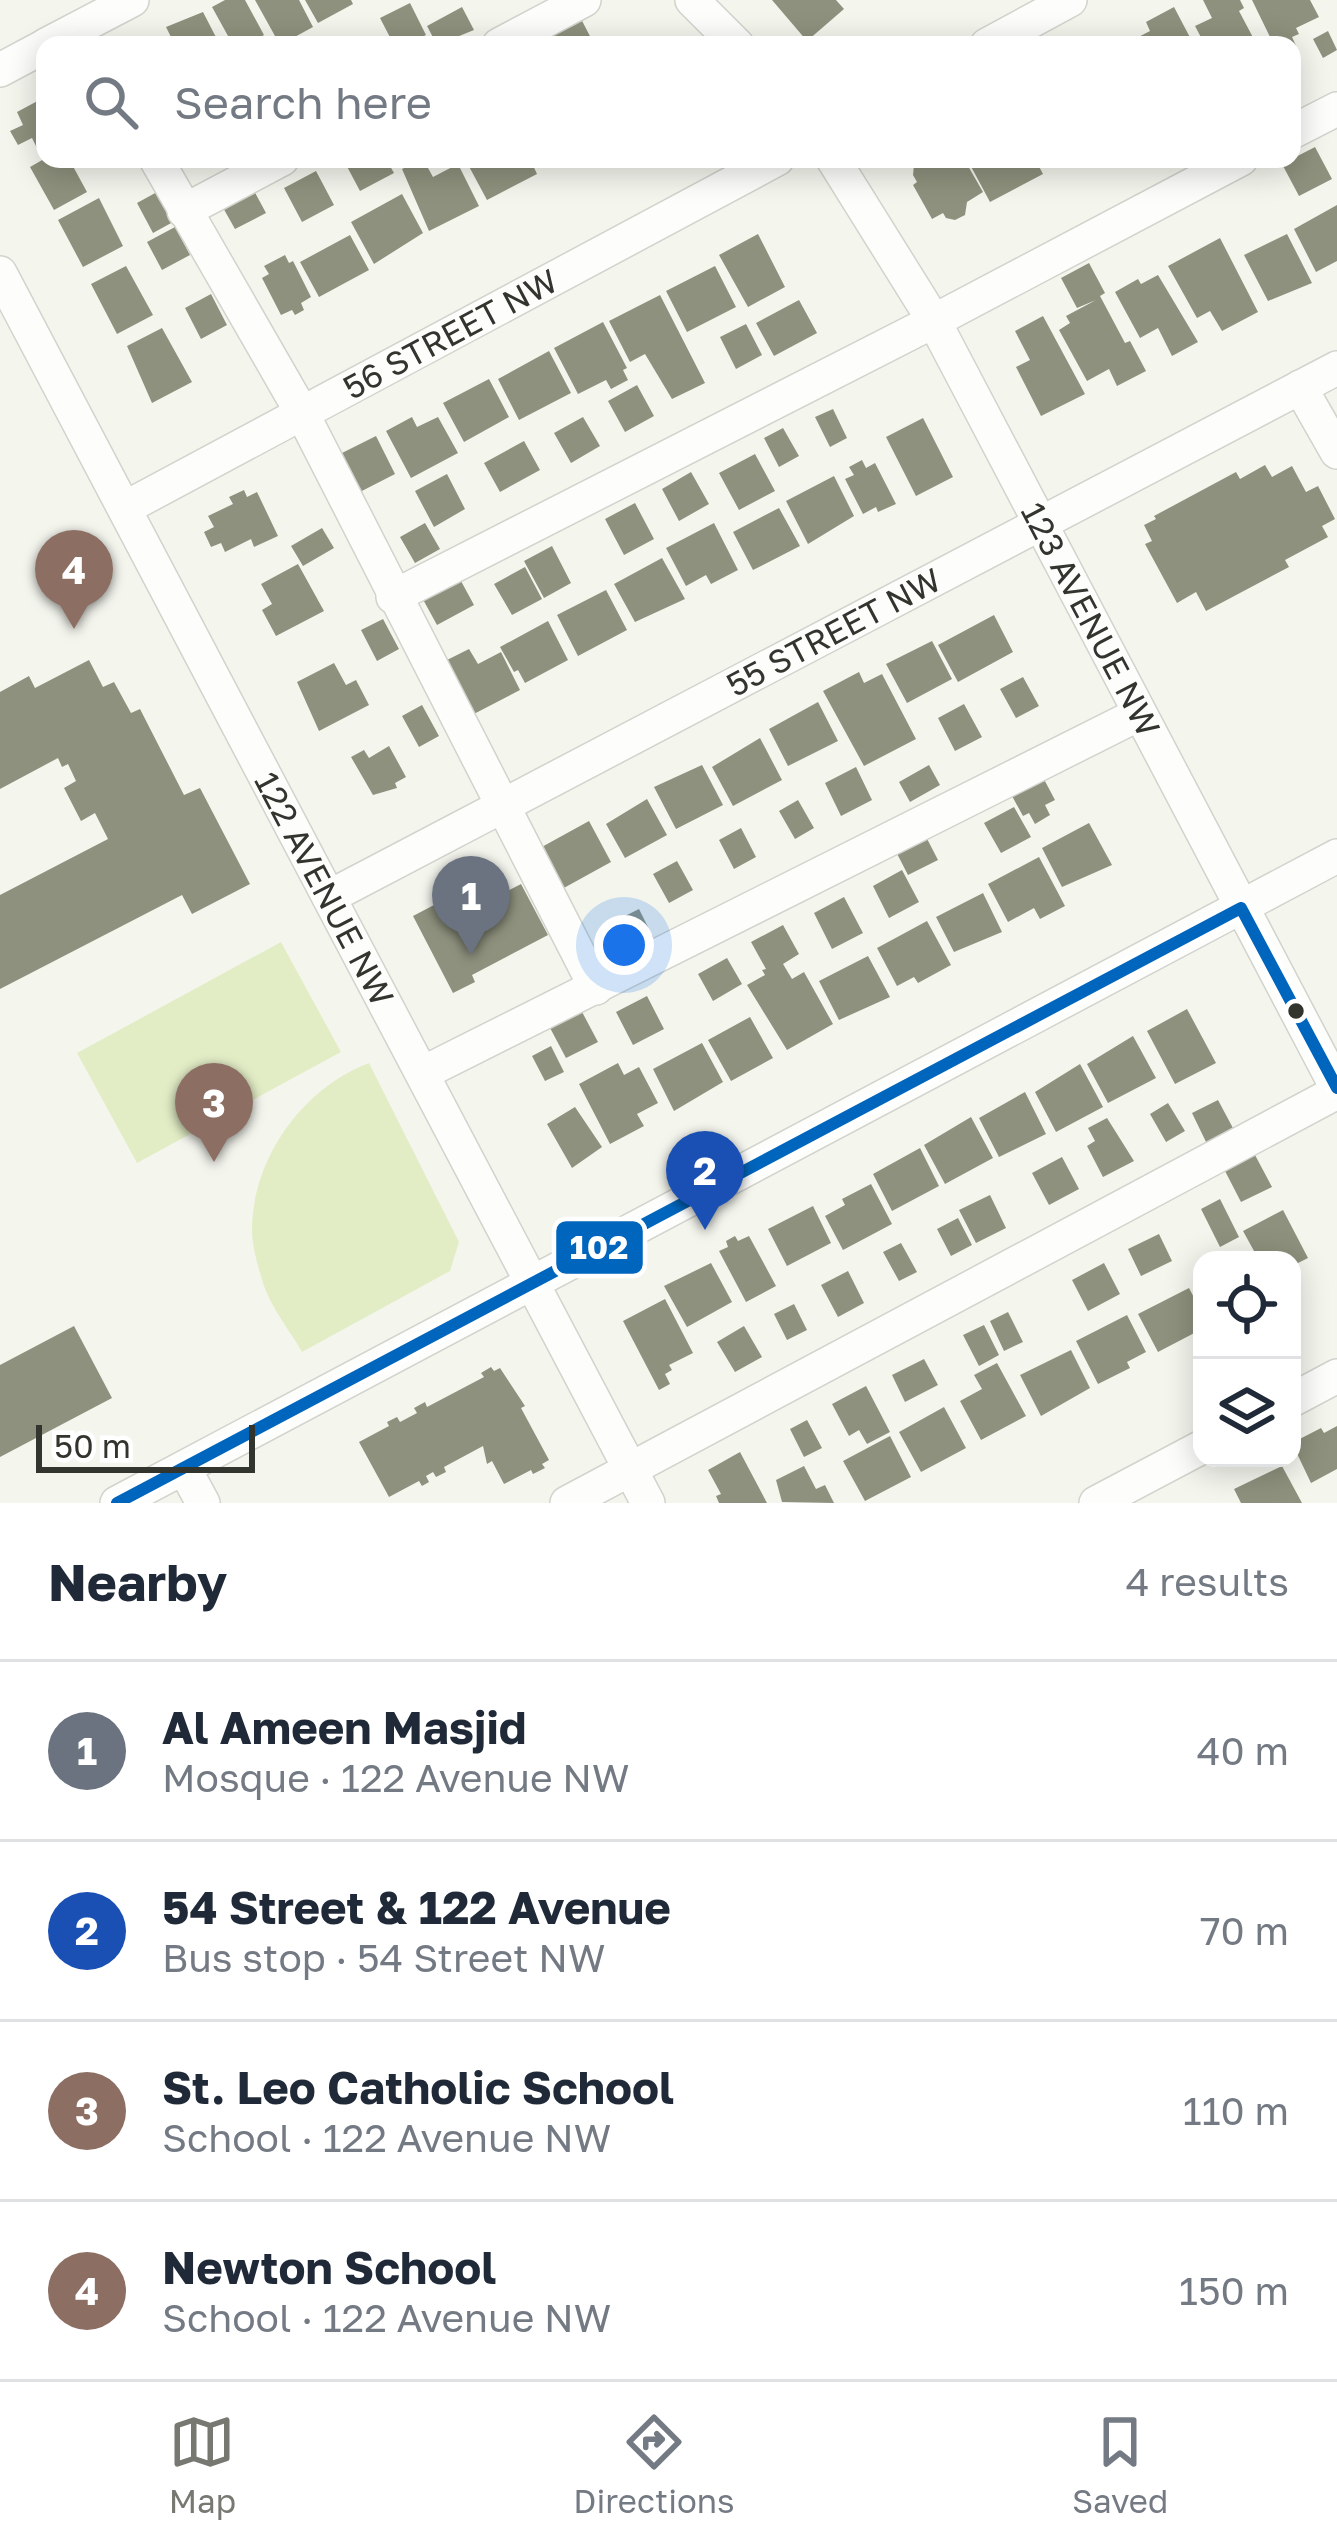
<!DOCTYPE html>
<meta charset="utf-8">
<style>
body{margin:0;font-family:"Golos Text",sans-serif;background:#f6f6f7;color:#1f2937}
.controls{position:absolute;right:36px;bottom:36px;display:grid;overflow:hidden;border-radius:24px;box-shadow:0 6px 30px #0003}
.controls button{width:108px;height:108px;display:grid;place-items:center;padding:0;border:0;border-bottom:3px solid #e0e1e3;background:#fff;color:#1f2937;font:60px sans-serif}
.scale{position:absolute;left:36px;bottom:30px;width:219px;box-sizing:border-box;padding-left:12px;border:6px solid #32342e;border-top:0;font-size:33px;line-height:42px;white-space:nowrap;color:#32342e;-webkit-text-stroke:9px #fff;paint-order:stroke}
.you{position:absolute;left:624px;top:945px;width:42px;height:42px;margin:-30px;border:9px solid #fff;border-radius:50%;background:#1a73e8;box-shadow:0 0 0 18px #1a73e833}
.badge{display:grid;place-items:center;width:78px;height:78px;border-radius:50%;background:#767871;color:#fff;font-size:39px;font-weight:700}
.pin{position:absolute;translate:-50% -99px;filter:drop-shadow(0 3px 6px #0008)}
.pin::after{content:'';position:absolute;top:63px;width:42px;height:36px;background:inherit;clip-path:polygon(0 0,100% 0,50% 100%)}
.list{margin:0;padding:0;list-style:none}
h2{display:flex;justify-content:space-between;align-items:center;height:156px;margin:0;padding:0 48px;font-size:51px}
h2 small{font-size:39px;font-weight:400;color:#747a83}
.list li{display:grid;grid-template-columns:78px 1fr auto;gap:36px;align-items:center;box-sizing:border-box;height:180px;padding:0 48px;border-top:3px solid #e0e1e3}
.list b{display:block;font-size:45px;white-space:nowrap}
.list p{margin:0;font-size:39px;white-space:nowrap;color:#747a83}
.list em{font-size:39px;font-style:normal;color:#747a83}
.icon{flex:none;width:66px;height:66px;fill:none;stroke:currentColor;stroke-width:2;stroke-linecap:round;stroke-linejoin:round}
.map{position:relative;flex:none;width:1337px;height:1503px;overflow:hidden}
.search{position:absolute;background:#fff;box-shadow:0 6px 30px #0003;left:36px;right:36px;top:36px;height:132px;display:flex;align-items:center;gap:30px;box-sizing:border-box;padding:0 42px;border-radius:24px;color:#747a83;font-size:45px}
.sheet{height:876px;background:#fff}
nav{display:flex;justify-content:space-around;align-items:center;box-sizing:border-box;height:168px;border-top:3px solid #e0e1e3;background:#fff;font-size:33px;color:#747a83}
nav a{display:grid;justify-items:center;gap:6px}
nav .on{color:#767871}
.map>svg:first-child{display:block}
.pitch{fill:#e2edc6}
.building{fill:#8e917d}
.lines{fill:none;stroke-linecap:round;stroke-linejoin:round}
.minor-casing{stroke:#d1d3cc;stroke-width:36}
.minor{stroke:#fdfefc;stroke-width:33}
.bus-1-casing{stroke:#fff;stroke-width:21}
.bus-1{stroke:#0065bd;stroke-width:12}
.bus-dot{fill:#32342e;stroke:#fff;stroke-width:4.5}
.labels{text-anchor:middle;stroke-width:12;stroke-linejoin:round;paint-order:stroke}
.street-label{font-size:33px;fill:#32342e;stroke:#fff}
.line-badge{stroke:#fff;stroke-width:4.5}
.badge-label{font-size:33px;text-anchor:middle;font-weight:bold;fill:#fff}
</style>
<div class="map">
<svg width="1337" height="1503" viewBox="0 0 1337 1503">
<rect width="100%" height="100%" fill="#f4f6ee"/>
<path class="pitch" d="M 281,942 L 341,1052 L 137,1163 L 77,1053 Z
M 369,1063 L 459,1242 L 450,1271 L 302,1352 C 290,1331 272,1309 264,1286 C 259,1270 252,1247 252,1231 C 252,1158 303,1088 369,1063 Z"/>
<path class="building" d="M 225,0 L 245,0 L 264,35 L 247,45 L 233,45 L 212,7 Z
M 255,0 L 299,0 L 313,27 L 280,45 Z
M 305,0 L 351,0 L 353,4 L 318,23 Z
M 772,0 L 836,0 L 844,9 L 807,41 Z
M 1203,0 L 1240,0 L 1244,8 L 1239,11 L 1257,45 L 1205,45 L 1195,26 L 1212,18 Z
M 1252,0 L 1310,0 L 1319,17 L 1296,28 L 1299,34 L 1292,37 L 1299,52 L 1292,56 L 1292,45 L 1274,45 Z
M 410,3 L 426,35 L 407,45 L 394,45 L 380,18 Z
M 462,7 L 474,30 L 437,45 L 427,26 Z
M 1174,7 L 1194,45 L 1123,45 L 1150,31 L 1146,22 Z
M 577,11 L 594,44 L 553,45 L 544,28 Z
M 203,12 L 220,45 L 175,45 L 166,27 Z
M 1328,31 L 1337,50 L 1323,58 L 1313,39 Z
M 45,97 L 45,146 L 38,150 L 32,138 L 18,145 L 10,131 L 23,125 L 17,112 Z
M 1315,147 L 1332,179 L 1299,196 L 1282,164 Z
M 44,159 L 69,159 L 87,192 L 54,210 L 30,167 Z
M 343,159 L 386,159 L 394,173 L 360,191 Z
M 423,159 L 433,177 L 458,164 L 479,206 L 429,231 L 402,169 Z
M 465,159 L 530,159 L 537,174 L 487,200 Z
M 925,159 L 964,159 L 983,192 L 967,202 L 965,215 L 955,220 L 946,218 L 943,213 L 932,219 L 913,185 L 917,182 L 913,175 L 914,165 Z
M 967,159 L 1035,159 L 1043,174 L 990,202 Z
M 316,171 L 334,205 L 302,222 L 284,188 Z
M 253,189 L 266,213 L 235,229 L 222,206 Z
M 157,192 L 173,222 L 153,233 L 137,203 Z
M 402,194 L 423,233 L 374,264 L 351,222 Z
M 99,198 L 123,246 L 83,267 L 58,220 Z
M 1337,205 L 1337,261 L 1316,272 L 1294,229 Z
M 175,227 L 190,255 L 162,270 L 147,242 Z
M 758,234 L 785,287 L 748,307 L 719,255 Z
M 1287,234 L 1312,283 L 1268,301 L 1244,255 Z
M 350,235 L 369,270 L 319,297 L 300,262 Z
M 1220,238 L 1258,312 L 1222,331 L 1210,311 L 1197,318 L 1168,266 Z
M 285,255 L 289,263 L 293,261 L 311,297 L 301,303 L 304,310 L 295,315 L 292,310 L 281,315 L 262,278 L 269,274 L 264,266 Z
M 1089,263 L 1105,293 L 1100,296 L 1125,343 L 1130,341 L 1146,371 L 1117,386 L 1109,369 L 1087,381 L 1059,330 L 1070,323 L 1066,316 L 1096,300 L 1077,308 L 1061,278 Z
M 126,266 L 153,315 L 117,334 L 91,284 Z
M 715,266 L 736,307 L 687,332 L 666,291 Z
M 1158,275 L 1198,342 L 1172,356 L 1158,328 L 1140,338 L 1115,292 L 1138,279 L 1141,284 Z
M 211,294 L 227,325 L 201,339 L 185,308 Z
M 660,295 L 705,383 L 672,399 L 645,354 L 630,362 L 609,321 Z
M 799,300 L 817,333 L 774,356 L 756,323 Z
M 1043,316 L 1085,394 L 1041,416 L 1016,367 L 1030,360 L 1015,331 Z
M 603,322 L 627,368 L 623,370 L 628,380 L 611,389 L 606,380 L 578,394 L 554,348 Z
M 746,324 L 762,355 L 736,369 L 720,337 Z
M 162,328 L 192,382 L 152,403 L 127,346 Z
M 549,351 L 571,393 L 519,420 L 498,379 Z
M 489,379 L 509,417 L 464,442 L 443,403 Z
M 637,385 L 654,416 L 625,432 L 608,401 Z
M 833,409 L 847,438 L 830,447 L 815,417 Z
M 412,417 L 417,427 L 438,417 L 458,453 L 411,478 L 386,431 Z
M 583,417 L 600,446 L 571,463 L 554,433 Z
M 923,418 L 953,477 L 916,496 L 886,437 Z
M 783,428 L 799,456 L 779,467 L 764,438 Z
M 376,436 L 395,474 L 356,494 L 336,456 Z
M 524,441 L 540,470 L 500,492 L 484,463 Z
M 755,454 L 775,491 L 739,510 L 719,473 Z
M 862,460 L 866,468 L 875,463 L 896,504 L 878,512 L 876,507 L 863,514 L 845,479 L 854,475 L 849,467 Z
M 1265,465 L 1272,477 L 1292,466 L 1306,492 L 1318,486 L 1335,519 L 1322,526 L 1328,537 L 1285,560 L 1289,567 L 1206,611 L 1196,592 L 1177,603 L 1145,544 L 1152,541 L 1144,525 L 1156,519 L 1154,516 L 1236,472 L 1240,479 Z
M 691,472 L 709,504 L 679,521 L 662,489 Z
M 447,474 L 465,509 L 434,527 L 415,491 Z
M 834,476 L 854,516 L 808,544 L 786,501 Z
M 244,490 L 247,497 L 257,492 L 278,536 L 254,547 L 251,539 L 225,552 L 221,543 L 211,547 L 204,532 L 214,527 L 208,516 L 233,504 L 229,497 Z
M 635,503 L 654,539 L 624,555 L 605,519 Z
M 779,508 L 800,546 L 753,570 L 733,532 Z
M 425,523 L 440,549 L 415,563 L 400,537 Z
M 714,523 L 738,570 L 711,584 L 706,575 L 686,586 L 666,548 Z
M 322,528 L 334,548 L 303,566 L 291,546 Z
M 552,546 L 571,583 L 544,598 L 524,561 Z
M 662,558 L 685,599 L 635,622 L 614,584 Z
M 298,564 L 324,611 L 276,636 L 262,610 L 272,604 L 261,584 Z
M 525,567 L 542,599 L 512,615 L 494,584 Z
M 453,576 L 457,584 L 461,581 L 474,605 L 437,625 L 420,594 Z
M 606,590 L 627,630 L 578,656 L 557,615 Z
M 994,615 L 1013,652 L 958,682 L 938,645 Z
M 383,619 L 399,649 L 377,661 L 361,630 Z
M 548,621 L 568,660 L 525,683 L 518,670 L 514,672 L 500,647 Z
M 932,641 L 952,679 L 907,703 L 886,664 Z
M 469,649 L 478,664 L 501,652 L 520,690 L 470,716 L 443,662 Z
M 89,660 L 103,687 L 114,682 L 131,713 L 140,709 L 184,795 L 200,788 L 250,884 L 192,914 L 182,895 L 0,989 L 0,895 L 108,839 L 95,813 L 81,821 L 64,788 L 76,781 L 68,764 L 62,767 L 58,758 L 0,789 L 0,692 L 29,676 L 35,688 Z
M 334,663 L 346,685 L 356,680 L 369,705 L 319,731 L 297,682 Z
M 859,672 L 864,683 L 882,674 L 916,739 L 864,766 L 823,691 Z
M 1023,677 L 1039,706 L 1016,718 L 1000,689 Z
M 818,702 L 838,741 L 788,766 L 769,729 Z
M 964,704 L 982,737 L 955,751 L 938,718 Z
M 422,705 L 439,736 L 419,747 L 402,716 Z
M 760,738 L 782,780 L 733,806 L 712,767 Z
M 389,746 L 406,777 L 395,783 L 397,788 L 373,795 L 351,757 L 364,750 L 369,758 Z
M 702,765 L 723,805 L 676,829 L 654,787 Z
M 929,765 L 940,785 L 910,802 L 899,782 Z
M 856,767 L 872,800 L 841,816 L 825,783 Z
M 1038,768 L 1055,800 L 1045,805 L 1050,815 L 1035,824 L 1029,813 L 1023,816 L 1006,785 Z
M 647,799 L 667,835 L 625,858 L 606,824 Z
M 798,800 L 814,828 L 795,839 L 779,811 Z
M 1014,807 L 1031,837 L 1001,853 L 984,823 Z
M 589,821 L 611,862 L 562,889 L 540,848 Z
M 1089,823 L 1112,865 L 1062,887 L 1042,848 Z
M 741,828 L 756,857 L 734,869 L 719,840 Z
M 922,829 L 938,860 L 908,875 L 892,844 Z
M 1039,857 L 1065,906 L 1040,919 L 1034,908 L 1008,922 L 988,884 Z
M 677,861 L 693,890 L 669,903 L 653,874 Z
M 902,870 L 919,902 L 889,918 L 873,886 Z
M 521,884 L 548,935 L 472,975 L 475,982 L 453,993 L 413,916 L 457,893 L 467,912 Z
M 983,893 L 1002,932 L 954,952 L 936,917 Z
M 844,897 L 863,933 L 832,949 L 814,913 Z
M 639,909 L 653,937 L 621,953 L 607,925 Z
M 927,921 L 951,965 L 918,983 L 914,977 L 897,986 L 877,948 Z
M 783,925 L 799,954 L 783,964 L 792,979 L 804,972 L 833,1024 L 787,1050 L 747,985 L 765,975 L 762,970 L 766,969 L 751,942 Z
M 868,956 L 890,997 L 839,1020 L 819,981 Z
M 727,958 L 742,984 L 713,1001 L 698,974 Z
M 647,996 L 664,1029 L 633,1045 L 616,1012 Z
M 1187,1009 L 1216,1063 L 1175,1084 L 1147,1031 Z
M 581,1010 L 598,1042 L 566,1058 L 549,1026 Z
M 750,1017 L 773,1058 L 731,1081 L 708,1040 Z
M 1133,1036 L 1156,1078 L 1108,1103 L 1087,1064 Z
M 702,1043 L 723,1082 L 674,1111 L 653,1069 Z
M 551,1046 L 564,1072 L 545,1081 L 532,1056 Z
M 618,1063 L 624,1075 L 639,1067 L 658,1103 L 637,1114 L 644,1126 L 610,1144 L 579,1084 Z
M 1080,1064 L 1103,1107 L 1056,1132 L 1035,1092 Z
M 1025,1092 L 1046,1134 L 999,1157 L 979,1118 Z
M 1218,1100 L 1234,1130 L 1207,1144 L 1192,1113 Z
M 1168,1103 L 1185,1131 L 1166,1142 L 1150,1114 Z
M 575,1107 L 602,1147 L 572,1168 L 547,1124 Z
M 971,1117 L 993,1158 L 945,1184 L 924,1145 Z
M 1107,1118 L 1134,1161 L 1103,1177 L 1087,1146 L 1095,1141 L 1088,1128 Z
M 920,1148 L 939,1186 L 892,1211 L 873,1174 Z
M 1255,1155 L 1272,1187 L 1241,1202 L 1225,1171 Z
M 1062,1157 L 1079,1189 L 1049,1205 L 1032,1173 Z
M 871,1184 L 892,1224 L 843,1250 L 825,1216 L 845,1205 L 842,1199 Z
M 990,1195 L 1006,1228 L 976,1243 L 959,1210 Z
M 1220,1199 L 1239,1237 L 1220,1247 L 1201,1209 Z
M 813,1206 L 831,1243 L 787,1266 L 768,1229 Z
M 1283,1210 L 1308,1258 L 1292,1266 L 1292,1260 L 1259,1260 L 1243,1231 Z
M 958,1218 L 972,1245 L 951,1256 L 937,1229 Z
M 1159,1234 L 1172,1261 L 1141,1276 L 1128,1249 Z
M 735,1236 L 738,1241 L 749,1236 L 776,1286 L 746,1302 L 719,1251 L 728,1247 L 726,1241 Z
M 901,1243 L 917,1272 L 899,1281 L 883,1252 Z
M 711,1263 L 732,1302 L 687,1327 L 664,1286 Z
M 1104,1263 L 1120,1294 L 1088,1311 L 1072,1280 Z
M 848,1271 L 864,1303 L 838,1317 L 821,1285 Z
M 1189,1288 L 1202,1313 L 1202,1329 L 1158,1352 L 1138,1314 Z
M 665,1299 L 693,1353 L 669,1365 L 672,1370 L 665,1374 L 670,1384 L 659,1390 L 623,1321 Z
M 794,1304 L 807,1330 L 787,1340 L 774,1314 Z
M 1008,1312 L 1023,1342 L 1004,1351 L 990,1321 Z
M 1127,1315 L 1146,1352 L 1127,1362 L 1130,1368 L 1098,1384 L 1076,1341 Z
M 984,1325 L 999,1355 L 979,1366 L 963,1335 Z
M 74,1326 L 112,1398 L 0,1457 L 0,1365 Z
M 744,1326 L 762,1357 L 735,1372 L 717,1342 Z
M 1071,1350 L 1090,1388 L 1041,1416 L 1020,1375 Z
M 924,1359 L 938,1385 L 905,1402 L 892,1375 Z
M 997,1363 L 1026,1416 L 981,1440 L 960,1401 L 982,1389 L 974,1375 Z
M 491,1367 L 494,1371 L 500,1368 L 525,1406 L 521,1408 L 549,1460 L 542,1464 L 545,1468 L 533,1474 L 531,1470 L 504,1484 L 492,1461 L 487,1464 L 483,1446 L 444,1467 L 446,1472 L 436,1477 L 433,1472 L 426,1476 L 429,1482 L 422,1486 L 419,1481 L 389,1497 L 359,1442 L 389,1426 L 387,1422 L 397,1417 L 400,1422 L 417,1413 L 414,1408 L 425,1402 L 427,1407 L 484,1377 L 481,1373 Z
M 866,1386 L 890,1432 L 867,1444 L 859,1430 L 849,1436 L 832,1404 Z
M 944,1407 L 966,1448 L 921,1472 L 899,1432 Z
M 807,1420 L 822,1448 L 804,1457 L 790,1429 Z
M 1337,1426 L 1337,1469 L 1311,1483 L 1292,1443 L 1321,1428 L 1324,1433 Z
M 890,1436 L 911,1477 L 865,1501 L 843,1461 Z
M 740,1452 L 767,1503 L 719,1503 L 716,1496 L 721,1494 L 708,1470 Z
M 804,1466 L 816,1489 L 825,1485 L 834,1503 L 782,1502 L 776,1480 Z
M 1282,1466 L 1302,1503 L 1241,1503 L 1234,1489 Z"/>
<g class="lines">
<g class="minor-casing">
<g id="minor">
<path d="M 692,0 L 737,45"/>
<path d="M 46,45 L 132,0"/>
<path d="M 499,45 L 584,0"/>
<path d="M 987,45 L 1070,0"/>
<path d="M 0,70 L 45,46"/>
<path d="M 1292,132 L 1337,109"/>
<path d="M 156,159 L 302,413 L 596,988"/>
<path id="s1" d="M 833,159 L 934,321 L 1337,1088"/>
<path d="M 184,211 L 282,159"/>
<path id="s2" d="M 0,273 L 648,1503"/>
<path d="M 1300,387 L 1337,452"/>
<path id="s3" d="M 125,508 L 777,159"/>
<path d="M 393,597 L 934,321 L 1241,159"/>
<path id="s4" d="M 329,897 L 1337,368"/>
<path d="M 423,1073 L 1139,714"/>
<path d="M 1292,1400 L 1337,1376"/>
<path d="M 184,1468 L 203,1503"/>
<path d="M 117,1503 L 1337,856"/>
<path d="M 567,1503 L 1337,1092"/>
<path d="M 1096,1503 L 1202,1447"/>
</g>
</g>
<use href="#minor" class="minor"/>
<g class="bus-1-casing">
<path id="bus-1" d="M 1241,908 L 1337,1088
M 117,1503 L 1241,908"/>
</g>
<use href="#bus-1" class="bus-1"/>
</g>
<circle class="bus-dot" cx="1296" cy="1011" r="10"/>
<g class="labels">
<g class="street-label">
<text dy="12" stroke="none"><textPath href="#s3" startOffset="369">56 STREET NW</textPath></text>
<text dy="12" stroke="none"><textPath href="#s1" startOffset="528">123 AVENUE NW</textPath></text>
<text dy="12" stroke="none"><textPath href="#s4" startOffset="570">55 STREET NW</textPath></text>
<text dy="12" stroke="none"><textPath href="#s2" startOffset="696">122 AVENUE NW</textPath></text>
</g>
</g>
<rect class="line-badge" x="554" y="1219" width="91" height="57" rx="12" fill="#0065bd"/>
<g class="badge-label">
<text x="599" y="1259">102</text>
</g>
</svg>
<div class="controls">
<button><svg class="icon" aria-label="locate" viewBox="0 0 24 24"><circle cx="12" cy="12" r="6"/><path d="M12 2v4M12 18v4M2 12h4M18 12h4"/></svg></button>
<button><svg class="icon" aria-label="layers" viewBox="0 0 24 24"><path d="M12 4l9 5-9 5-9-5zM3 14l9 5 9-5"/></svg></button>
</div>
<div class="scale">50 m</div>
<div class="you"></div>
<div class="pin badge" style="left:471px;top:955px;background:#6b7280">1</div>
<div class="pin badge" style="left:705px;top:1230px;background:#1a4fb4">2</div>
<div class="pin badge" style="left:214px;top:1162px;background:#8d6e63">3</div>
<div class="pin badge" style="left:74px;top:629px;background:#8d6e63">4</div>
<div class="search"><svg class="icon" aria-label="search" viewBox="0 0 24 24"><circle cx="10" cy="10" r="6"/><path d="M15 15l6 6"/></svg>Search here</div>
</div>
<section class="sheet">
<h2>Nearby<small>4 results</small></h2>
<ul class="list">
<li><span class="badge" style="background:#6b7280">1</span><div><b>Al Ameen Masjid</b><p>Mosque · 122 Avenue NW</p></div><em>40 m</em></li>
<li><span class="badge" style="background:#1a4fb4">2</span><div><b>54 Street &amp; 122 Avenue</b><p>Bus stop · 54 Street NW</p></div><em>70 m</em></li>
<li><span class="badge" style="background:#8d6e63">3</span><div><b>St. Leo Catholic School</b><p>School · 122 Avenue NW</p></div><em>110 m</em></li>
<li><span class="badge" style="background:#8d6e63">4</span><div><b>Newton School</b><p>School · 122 Avenue NW</p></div><em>150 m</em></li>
</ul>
</section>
<nav>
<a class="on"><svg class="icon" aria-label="map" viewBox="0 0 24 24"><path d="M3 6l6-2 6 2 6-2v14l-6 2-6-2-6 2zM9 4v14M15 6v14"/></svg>Map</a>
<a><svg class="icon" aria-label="directions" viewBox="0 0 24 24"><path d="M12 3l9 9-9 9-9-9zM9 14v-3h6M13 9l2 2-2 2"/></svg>Directions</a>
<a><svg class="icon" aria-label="saved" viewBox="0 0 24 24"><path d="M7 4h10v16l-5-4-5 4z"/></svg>Saved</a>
</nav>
